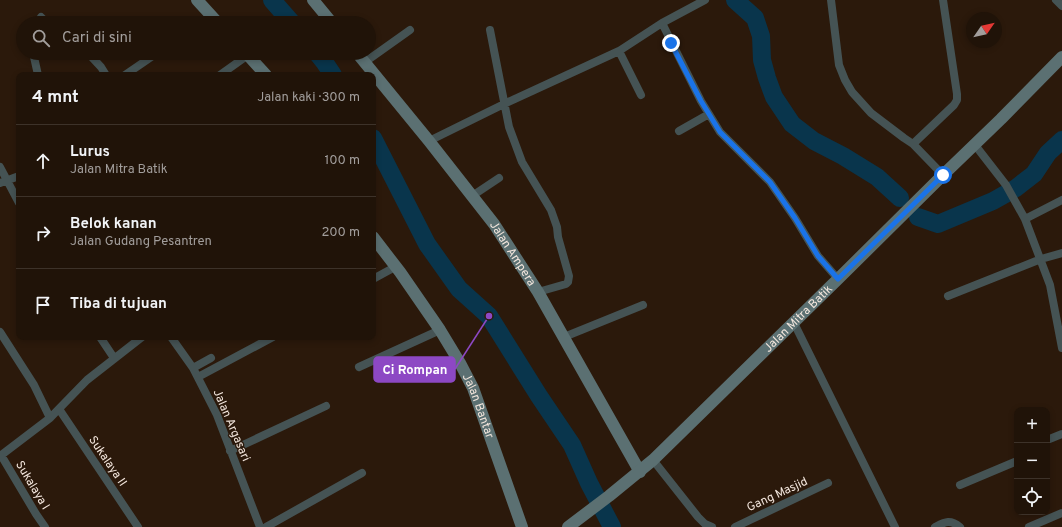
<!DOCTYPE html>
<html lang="id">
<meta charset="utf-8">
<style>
body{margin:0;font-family:Overpass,sans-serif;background:#281c12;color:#f1f3f6}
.controls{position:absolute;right:12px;bottom:12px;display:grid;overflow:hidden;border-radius:8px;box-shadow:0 2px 6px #0003}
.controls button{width:36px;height:36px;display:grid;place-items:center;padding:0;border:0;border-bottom:1px solid #3d3229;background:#201308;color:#f1f3f6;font:20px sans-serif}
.compass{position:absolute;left:966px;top:12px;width:36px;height:36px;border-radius:50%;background:#201308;box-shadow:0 2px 6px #0003;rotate:56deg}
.stop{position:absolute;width:12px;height:12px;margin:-9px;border:3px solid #1a73e8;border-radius:50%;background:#fff}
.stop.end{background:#1a73e8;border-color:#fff;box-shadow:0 1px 4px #0008}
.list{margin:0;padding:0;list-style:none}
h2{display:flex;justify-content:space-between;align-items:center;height:52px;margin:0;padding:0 16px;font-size:17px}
h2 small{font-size:13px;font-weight:400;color:#a29e9c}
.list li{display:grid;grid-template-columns:26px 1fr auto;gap:12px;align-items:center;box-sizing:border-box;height:72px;padding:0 16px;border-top:1px solid #3d3229}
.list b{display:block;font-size:15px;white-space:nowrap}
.list p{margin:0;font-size:13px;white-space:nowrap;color:#a29e9c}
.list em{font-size:13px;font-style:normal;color:#a29e9c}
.icon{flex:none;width:22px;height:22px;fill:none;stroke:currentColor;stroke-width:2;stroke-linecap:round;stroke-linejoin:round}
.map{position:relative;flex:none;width:1062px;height:527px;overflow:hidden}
.search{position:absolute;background:#201308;box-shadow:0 2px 6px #0003;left:16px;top:16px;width:360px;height:44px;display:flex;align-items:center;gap:10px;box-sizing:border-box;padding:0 14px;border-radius:22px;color:#a29e9c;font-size:15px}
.panel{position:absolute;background:#201308;box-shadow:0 2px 6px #0003;left:16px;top:72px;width:360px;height:268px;border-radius:8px}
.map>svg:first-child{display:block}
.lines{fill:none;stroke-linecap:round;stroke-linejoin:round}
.river{stroke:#09354c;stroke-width:18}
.street{stroke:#455354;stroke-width:8}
.secondary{stroke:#5b7072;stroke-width:12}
.route{stroke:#1a73e8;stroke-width:5}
.labels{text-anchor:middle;stroke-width:3;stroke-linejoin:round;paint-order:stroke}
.street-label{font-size:12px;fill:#f3e6dd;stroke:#2b190b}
.leader{fill:none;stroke:#8d48c4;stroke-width:1.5}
.callout-dot{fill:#8d48c4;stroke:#2b190b;stroke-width:1.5}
.callout{fill:#8d48c4;stroke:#8d48c4;stroke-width:1.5}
.callout-label{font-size:13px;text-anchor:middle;font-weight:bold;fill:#fff}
</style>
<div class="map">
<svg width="1062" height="527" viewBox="0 0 1062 527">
<rect width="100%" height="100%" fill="#2b190b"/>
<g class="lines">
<path class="river" d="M 272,0 L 292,23
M 735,0 L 755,18 L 761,36 L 762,60 L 767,78 L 774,97 L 792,124 L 814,141 L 843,156 L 877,177 L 900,198
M 317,53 L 325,63 L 333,75
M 373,138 L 427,244 L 459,289 L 489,316 L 539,396 L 572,445 L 589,483 L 612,527
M 918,217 L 938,224 L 993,201 L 1016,188 L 1034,174 L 1048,153 L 1062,140"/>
<path class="street" d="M 831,0 L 839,65 L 845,80 L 852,92 L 871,113 L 904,138 L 913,144 L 943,175
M 1056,0 L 1062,6
M 41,17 L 47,23
M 200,23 L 211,16
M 662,23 L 701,101 L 720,132 L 770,182 L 795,218 L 818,256 L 838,279
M 490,30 L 509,127 L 522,162 L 551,210 L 557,227 L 558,237 L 569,276 L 568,282 L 566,284 L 538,292
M 619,51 L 641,95
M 36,53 L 34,57 L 38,75
M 88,53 L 101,67 L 106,75
M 365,62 L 410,30
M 125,75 L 157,53
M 220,75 L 248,55
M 679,131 L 709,114
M 429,141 L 504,104 L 619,51 L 662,23 L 705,0
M 913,144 L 954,105 L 957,100 L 957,94 L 943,0
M 975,145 L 1006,185 L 1025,219 L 1050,285 L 1062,348
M 0,167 L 19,203
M 0,183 L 19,176
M 472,196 L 499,178
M 1025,219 L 1062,200
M 373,279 L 395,267
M 948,296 L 1041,259 L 1062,253
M 794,323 L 895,527
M 0,332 L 34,385 L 50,418
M 100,337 L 114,358
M 171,337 L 193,368 L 217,415 L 260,527
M 564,337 L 643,305
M 359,367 L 440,330
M 193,368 L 211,358
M 198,377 L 273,337
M 59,409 L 138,527
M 1047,440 L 1062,434
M 230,451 L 326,406
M 1,455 L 36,514 L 45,527
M 0,456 L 50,418 L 87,380 L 142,337
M 653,460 L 698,517 L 705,524 L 712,527
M 960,485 L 1017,461
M 266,527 L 362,473
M 735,527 L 828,483
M 935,527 C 945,522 950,519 960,527
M 1029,527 L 1062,513"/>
<g class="secondary">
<path d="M 197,0 L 218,23"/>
<path d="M 313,0 L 332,23"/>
<path d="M 246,53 L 266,75"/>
<path id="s1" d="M 357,53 L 429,141 L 494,224 L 538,292 L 640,472"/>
<path id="s2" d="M 373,237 L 400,272 L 440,330 L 460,363 L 473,388 L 522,527"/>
<path id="s3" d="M 568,527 L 609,496 L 653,460 L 838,279 L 943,175 L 1001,119 L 1062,57"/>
</g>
</g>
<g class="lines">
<path class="route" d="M 671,43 L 701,101 L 720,132 L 770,182 L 795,218 L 818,256 L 838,279 L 943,175"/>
</g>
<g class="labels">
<g class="street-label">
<text dy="4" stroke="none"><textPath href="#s1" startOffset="254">Jalan Ampera</textPath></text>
<text dy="4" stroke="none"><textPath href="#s3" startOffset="311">Jalan Mitra Batik</textPath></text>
<text dy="4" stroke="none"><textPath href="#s2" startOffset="200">Jalan Bantar</textPath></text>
<text transform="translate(232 425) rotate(67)" y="4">Jalan Argasari</text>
<text transform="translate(108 461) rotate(56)" y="4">Sukalaya II</text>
<text transform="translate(33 485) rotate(59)" y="4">Sukalaya I</text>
<text transform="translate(777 494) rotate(-25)" y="4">Gang Masjid</text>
</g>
</g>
<path class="leader" d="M489 316L455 369"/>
<circle class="callout-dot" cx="489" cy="316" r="4"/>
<rect class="callout" x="374" y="357" width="81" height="25" rx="4"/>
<g class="callout-label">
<text x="415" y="374">Ci Rompan</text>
</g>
</svg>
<div class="controls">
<button>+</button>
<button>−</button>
<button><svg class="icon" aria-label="locate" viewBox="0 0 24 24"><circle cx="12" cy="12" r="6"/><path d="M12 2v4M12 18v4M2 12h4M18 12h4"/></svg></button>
</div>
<svg class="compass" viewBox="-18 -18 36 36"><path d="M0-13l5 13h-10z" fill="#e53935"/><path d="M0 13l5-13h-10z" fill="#a29e9c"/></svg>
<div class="stop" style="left:943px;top:175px"></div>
<div class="stop end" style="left:671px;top:43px"></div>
<div class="search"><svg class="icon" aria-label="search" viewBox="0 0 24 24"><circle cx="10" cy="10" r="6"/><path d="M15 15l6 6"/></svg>Cari di sini</div>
<section class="panel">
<h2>4 mnt<small>Jalan kaki · 300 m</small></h2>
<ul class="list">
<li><svg class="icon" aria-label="ahead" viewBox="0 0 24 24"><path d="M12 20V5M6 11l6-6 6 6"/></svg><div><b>Lurus</b><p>Jalan Mitra Batik</p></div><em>100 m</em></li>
<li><svg class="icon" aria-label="right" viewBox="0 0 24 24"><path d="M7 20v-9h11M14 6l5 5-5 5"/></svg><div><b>Belok kanan</b><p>Jalan Gudang Pesantren</p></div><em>200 m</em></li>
<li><svg class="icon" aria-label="arrive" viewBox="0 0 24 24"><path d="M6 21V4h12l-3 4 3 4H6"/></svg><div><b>Tiba di tujuan</b></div></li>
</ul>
</section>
</div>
